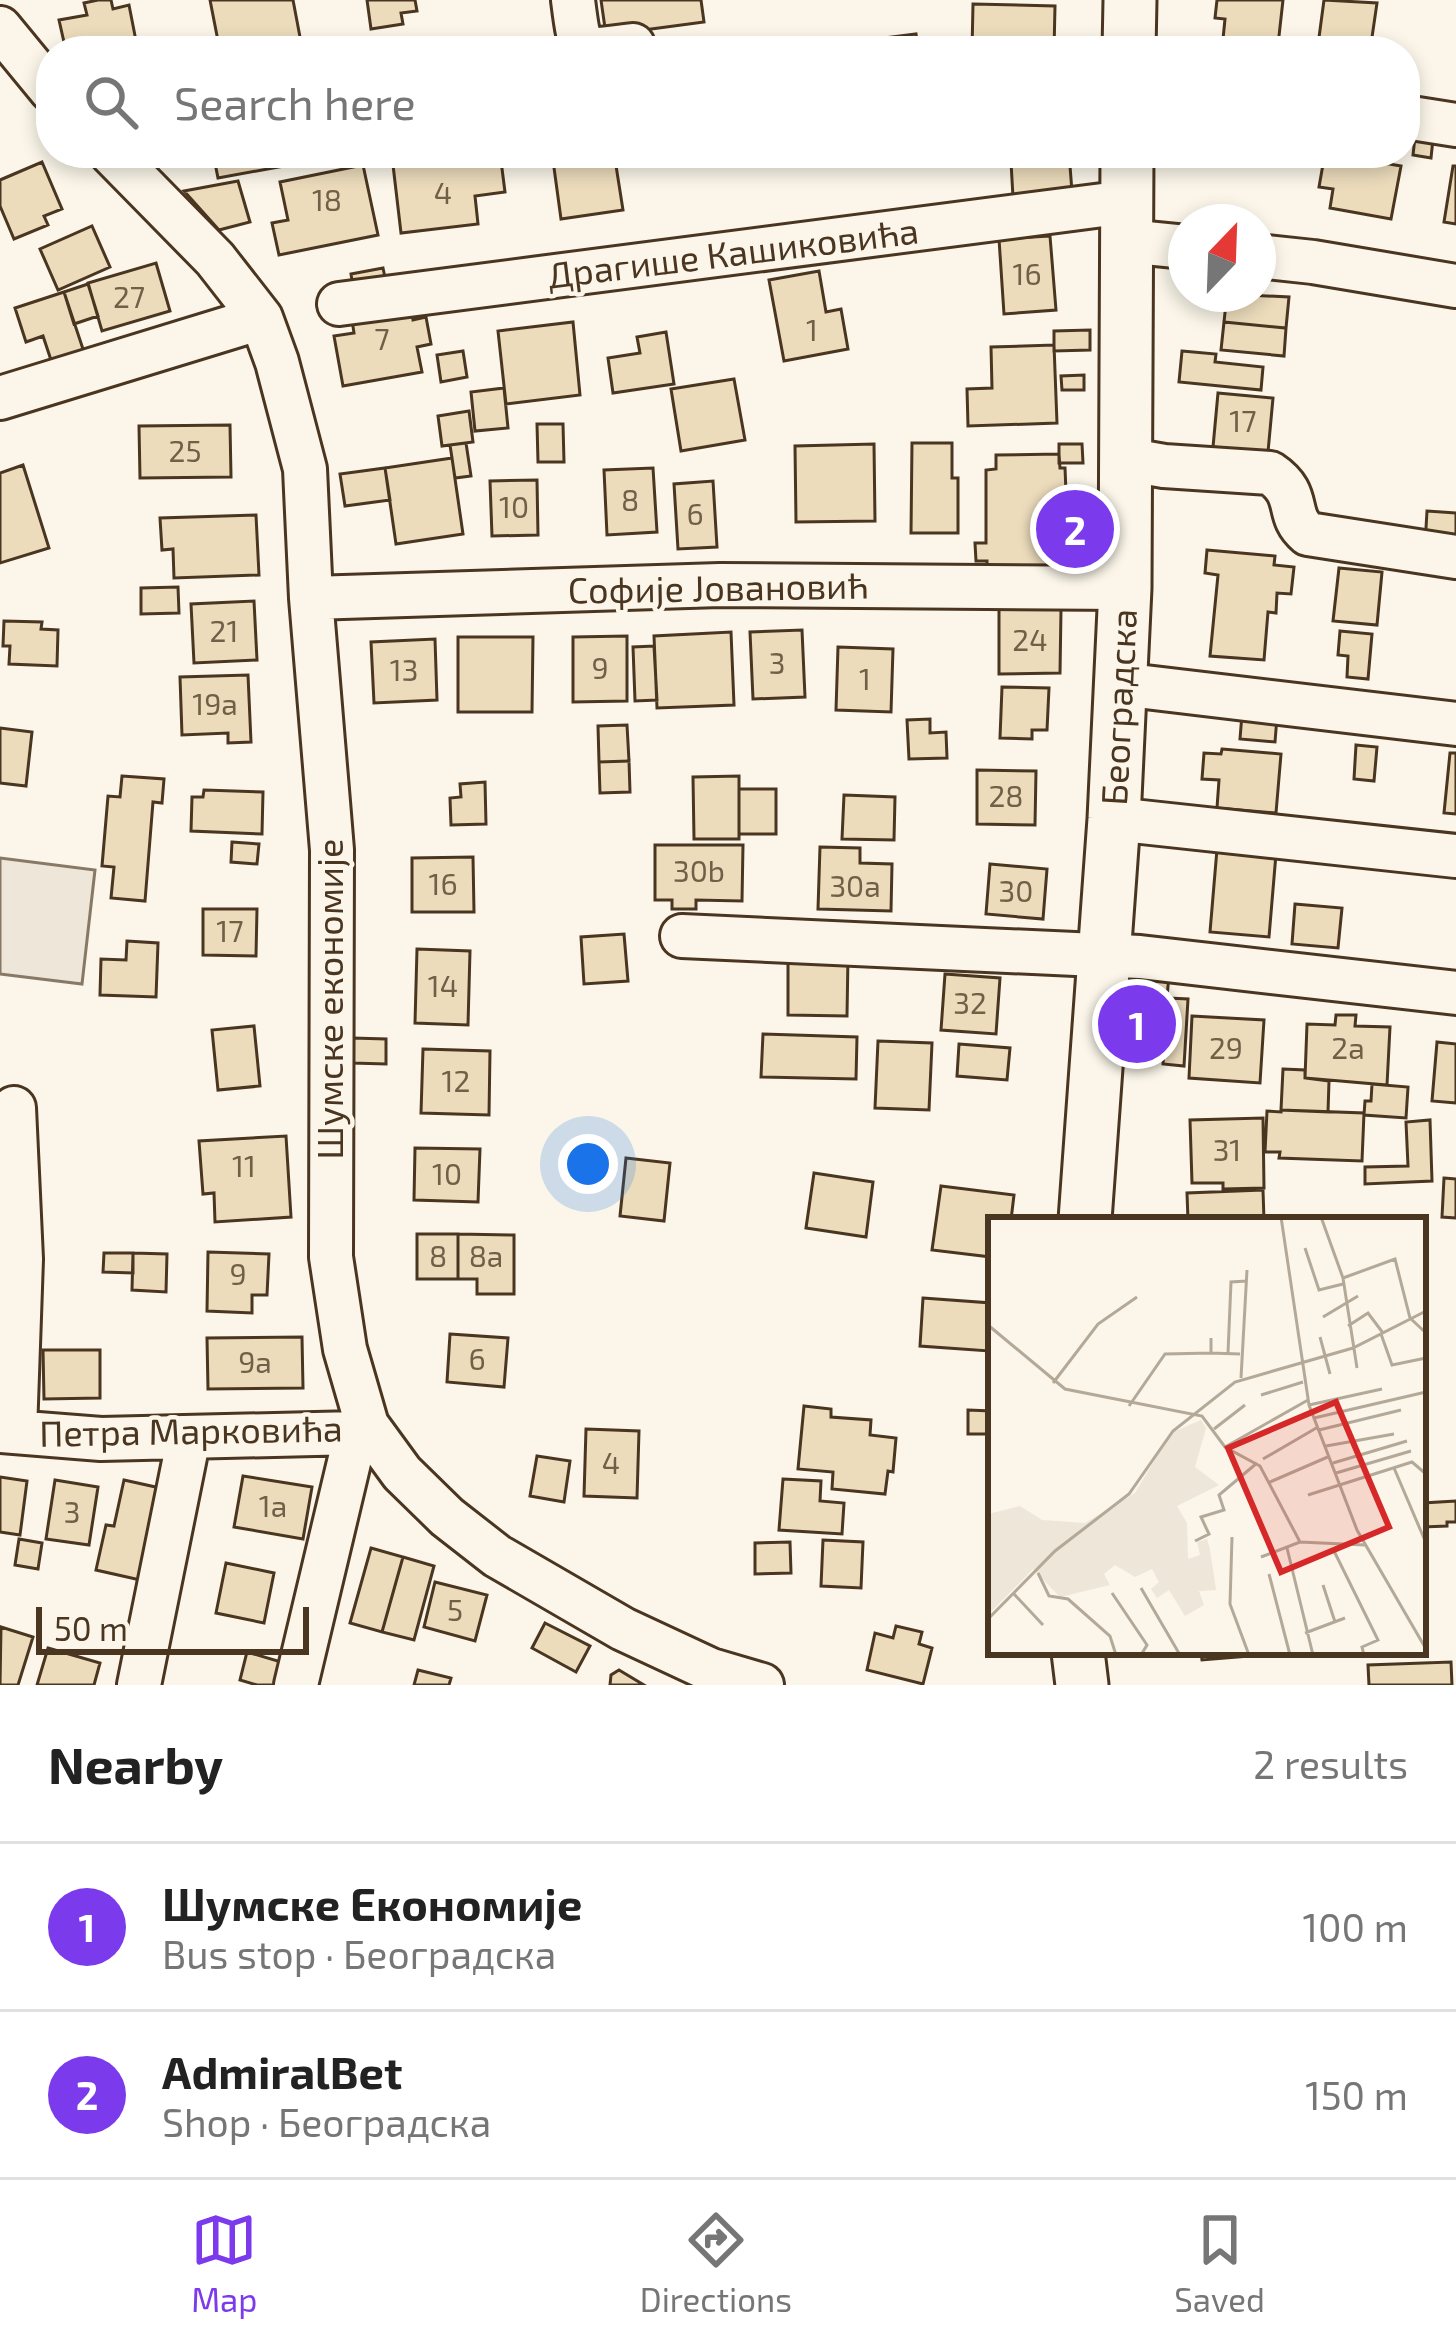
<!DOCTYPE html>
<meta charset="utf-8">
<style>
body{margin:0;font-family:"Exo 2",sans-serif;background:#f2f2f2;color:#222}
.compass{position:absolute;left:1168px;top:204px;width:108px;height:108px;border-radius:50%;background:#fff;box-shadow:0 6px 18px #0003;rotate:23deg}
.scale{position:absolute;left:36px;bottom:30px;width:273px;box-sizing:border-box;padding-left:12px;border:6px solid #4a3520;border-top:0;font-size:33px;line-height:42px;white-space:nowrap;color:#4a3520;-webkit-text-stroke:9px #fbf6e9;paint-order:stroke}
.you{position:absolute;left:588px;top:1164px;width:42px;height:42px;margin:-30px;border:9px solid #fff;border-radius:50%;background:#1a73e8;box-shadow:0 0 0 18px #1a73e833}
.badge{display:grid;place-items:center;width:78px;height:78px;border-radius:50%;background:#7c3aed;color:#fff;font-size:39px;font-weight:700}
.pin{position:absolute;translate:-50% -50%;border:6px solid #fff;box-shadow:0 3px 12px #0006}
.list{margin:0;padding:0;list-style:none}
h2{display:flex;justify-content:space-between;align-items:center;height:156px;margin:0;padding:0 48px;font-size:51px}
h2 small{font-size:39px;font-weight:400;color:#767676}
.list li{display:grid;grid-template-columns:78px 1fr auto;gap:36px;align-items:center;box-sizing:border-box;height:168px;padding:0 48px;border-top:3px solid #e0e0e0}
.list b{display:block;font-size:45px;white-space:nowrap}
.list p{margin:0;font-size:39px;white-space:nowrap;color:#767676}
.list em{font-size:39px;font-style:normal;color:#767676}
.icon{flex:none;width:66px;height:66px;fill:none;stroke:currentColor;stroke-width:2;stroke-linecap:round;stroke-linejoin:round}
.map{position:relative;flex:none;width:1456px;height:1685px;overflow:hidden}
.search{position:absolute;background:#fff;box-shadow:0 6px 18px #0003;left:36px;right:36px;top:36px;height:132px;display:flex;align-items:center;gap:30px;box-sizing:border-box;padding:0 42px;border-radius:48px;color:#767676;font-size:45px}
.sheet{height:492px;background:#fff}
nav{display:flex;justify-content:space-around;align-items:center;box-sizing:border-box;height:168px;border-top:3px solid #e0e0e0;background:#fff;font-size:33px;color:#767676}
nav a{display:grid;justify-items:center;gap:6px}
nav .on{color:#7c3aed}
.map>svg:first-child{display:block}
.pitch{fill:#ede6d9;stroke:#887966;stroke-width:3}
.building{fill:#ecdcbc;stroke:#4a3520;stroke-width:3}
.lines{fill:none;stroke-linecap:round;stroke-linejoin:round}
.minor-casing{stroke:#4a3520;stroke-width:48}
.major-casing{stroke:#4a3520;stroke-width:57}
.minor{stroke:#fbf6e9;stroke-width:42}
.major{stroke:#fbf6e9;stroke-width:51}
.labels{text-anchor:middle;stroke-width:9;stroke-linejoin:round;paint-order:stroke}
.number-label{font-size:30px;fill:#725f47}
.street-label{font-size:36px;fill:#4a3520;stroke:#fbf6e9}
.inset-road{fill:none;stroke:#b4a999;stroke-width:3}
.view{fill:#d62828;fill-opacity:0.15;stroke:#d62828;stroke-width:6}
.inset-edge{fill:none;stroke:#4a3520;stroke-width:6}
</style>
<div class="map">
<svg width="1456" height="1685" viewBox="0 0 1456 1685">
<rect width="100%" height="100%" fill="#fbf6e9"/>
<path class="pitch" d="M 0,858 L 95,870 L 82,984 L 0,974 Z"/>
<path class="building" d="M 98,0 L 111,0 L 113,9 L 129,5 L 138,51 L 66,51 L 59,20 L 87,15 L 84,3 Z
M 210,0 L 293,0 L 300,37 L 220,51 Z
M 367,0 L 415,0 L 417,11 L 401,13 L 403,24 L 371,29 Z
M 601,0 L 701,0 L 704,22 L 606,35 Z
M 1217,0 L 1283,0 L 1278,45 L 1223,39 L 1225,19 L 1215,18 Z
M 1324,0 L 1377,3 L 1370,51 L 1318,45 Z
M 973,4 L 1055,6 L 1054,51 L 972,51 Z
M 916,34 L 918,51 L 869,51 L 868,40 Z
M 1415,137 L 1433,139 L 1431,158 L 1413,155 Z
M 213,153 L 293,153 L 295,164 L 218,178 Z
M 449,153 L 500,153 L 505,192 L 475,196 L 478,224 L 401,233 L 393,165 L 450,159 Z
M 552,153 L 614,153 L 623,210 L 561,219 Z
M 967,153 L 1069,153 L 1072,192 L 1013,197 L 1011,162 L 968,165 Z
M 1245,153 L 1271,153 L 1269,165 L 1244,161 Z
M 1325,153 L 1401,166 L 1391,219 L 1330,208 L 1333,189 L 1319,187 Z
M 42,162 L 62,209 L 44,216 L 48,225 L 14,239 L 0,206 L 0,180 Z
M 363,165 L 378,235 L 279,255 L 272,223 L 288,220 L 280,182 Z
M 1453,166 L 1456,166 L 1456,224 L 1444,222 Z
M 238,181 L 250,222 L 219,230 L 184,191 Z
M 92,226 L 110,267 L 58,290 L 40,249 Z
M 1050,236 L 1056,310 L 1004,314 L 999,239 Z
M 156,263 L 170,311 L 102,331 L 88,283 Z
M 383,268 L 387,287 L 354,293 L 351,274 Z
M 819,271 L 826,312 L 841,309 L 848,349 L 784,361 L 769,280 Z
M 88,284 L 98,316 L 74,324 L 64,292 Z
M 64,292 L 84,352 L 52,363 L 43,336 L 26,342 L 15,308 Z
M 1227,294 L 1289,297 L 1286,328 L 1224,322 Z
M 409,296 L 413,320 L 426,317 L 431,344 L 417,347 L 422,372 L 343,386 L 334,336 L 354,333 L 350,307 Z
M 573,322 L 580,395 L 506,404 L 498,331 Z
M 1224,322 L 1286,328 L 1284,356 L 1221,350 Z
M 1090,330 L 1090,350 L 1054,351 L 1054,331 Z
M 666,332 L 674,384 L 613,393 L 608,358 L 640,353 L 637,337 Z
M 1054,345 L 1057,423 L 968,426 L 967,389 L 992,388 L 991,347 Z
M 463,351 L 467,377 L 441,382 L 437,355 Z
M 1182,351 L 1216,354 L 1215,362 L 1263,367 L 1261,390 L 1179,382 Z
M 1084,375 L 1084,390 L 1062,390 L 1061,376 Z
M 734,379 L 745,440 L 681,451 L 671,389 Z
M 504,388 L 508,428 L 475,431 L 471,392 Z
M 1218,393 L 1273,398 L 1268,452 L 1213,447 Z
M 469,411 L 473,442 L 442,446 L 438,416 Z
M 537,424 L 563,424 L 564,462 L 538,462 Z
M 230,425 L 231,477 L 140,478 L 139,426 Z
M 466,443 L 471,476 L 455,478 L 450,445 Z
M 912,443 L 952,443 L 952,478 L 958,478 L 958,533 L 911,533 Z
M 874,444 L 875,521 L 796,522 L 795,446 Z
M 1059,444 L 1082,444 L 1083,463 L 1059,463 Z
M 1059,454 L 1060,468 L 1065,468 L 1067,516 L 1095,515 L 1096,547 L 1092,548 L 1092,566 L 987,569 L 987,561 L 976,561 L 975,543 L 986,543 L 986,470 L 996,469 L 996,455 Z
M 452,458 L 463,534 L 396,544 L 385,468 Z
M 23,465 L 49,548 L 0,563 L 0,473 Z
M 385,468 L 390,500 L 345,506 L 340,474 Z
M 653,468 L 657,532 L 607,535 L 604,470 Z
M 537,480 L 538,535 L 492,536 L 490,481 Z
M 713,481 L 717,547 L 678,549 L 674,484 Z
M 1427,511 L 1456,513 L 1456,547 L 1425,545 Z
M 256,515 L 259,575 L 174,578 L 173,549 L 162,550 L 160,518 Z
M 1207,550 L 1275,556 L 1274,565 L 1294,567 L 1291,594 L 1277,593 L 1276,613 L 1268,612 L 1264,660 L 1210,656 L 1218,575 L 1205,573 Z
M 1339,568 L 1382,572 L 1377,625 L 1333,621 Z
M 178,587 L 179,613 L 141,614 L 141,588 Z
M 254,601 L 257,660 L 194,663 L 191,604 Z
M 999,609 L 1061,609 L 1060,673 L 999,674 Z
M 4,621 L 42,622 L 41,629 L 58,630 L 57,666 L 9,664 L 10,646 L 3,646 Z
M 802,630 L 805,697 L 753,699 L 750,632 Z
M 1340,631 L 1372,634 L 1368,679 L 1347,677 L 1348,656 L 1338,655 Z
M 731,632 L 734,705 L 657,708 L 654,636 Z
M 627,636 L 627,701 L 573,702 L 573,637 Z
M 458,637 L 533,637 L 532,712 L 458,712 Z
M 435,639 L 437,700 L 374,703 L 371,642 Z
M 654,646 L 657,700 L 635,701 L 633,647 Z
M 838,647 L 893,649 L 891,712 L 836,710 Z
M 248,675 L 251,742 L 228,743 L 228,733 L 182,735 L 180,677 Z
M 1002,687 L 1049,688 L 1047,730 L 1032,730 L 1032,739 L 1000,738 Z
M 1242,714 L 1277,717 L 1275,742 L 1240,739 Z
M 930,719 L 930,733 L 946,732 L 947,758 L 909,759 L 907,720 Z
M 627,725 L 629,761 L 599,762 L 598,726 Z
M 0,728 L 32,732 L 26,786 L 0,783 Z
M 1356,745 L 1377,747 L 1374,781 L 1354,779 Z
M 1222,749 L 1281,754 L 1276,813 L 1217,808 L 1219,780 L 1202,779 L 1204,753 L 1221,754 Z
M 1450,753 L 1456,753 L 1456,814 L 1444,813 Z
M 629,761 L 630,792 L 600,793 L 599,762 Z
M 977,770 L 1036,771 L 1035,825 L 977,824 Z
M 122,776 L 164,779 L 162,803 L 153,802 L 145,901 L 111,898 L 114,867 L 102,866 L 108,796 L 120,797 Z
M 739,776 L 739,839 L 694,839 L 693,777 Z
M 485,782 L 486,824 L 451,825 L 450,798 L 461,797 L 460,784 Z
M 739,789 L 776,789 L 776,834 L 739,834 Z
M 204,790 L 263,792 L 262,834 L 191,831 L 192,797 L 203,797 Z
M 844,795 L 895,797 L 894,840 L 842,839 Z
M 232,842 L 259,844 L 257,864 L 231,862 Z
M 655,845 L 743,845 L 742,901 L 696,900 L 696,909 L 672,909 L 672,900 L 655,900 Z
M 820,847 L 860,848 L 860,863 L 892,864 L 891,911 L 818,909 Z
M 1217,849 L 1276,854 L 1269,937 L 1210,932 Z
M 473,857 L 474,912 L 412,912 L 412,858 Z
M 990,864 L 1047,869 L 1043,919 L 986,914 Z
M 1295,904 L 1342,908 L 1338,948 L 1292,944 Z
M 203,909 L 257,909 L 256,956 L 203,955 Z
M 624,934 L 628,981 L 584,984 L 581,937 Z
M 127,941 L 158,943 L 156,997 L 100,995 L 101,959 L 126,960 Z
M 417,949 L 470,951 L 468,1025 L 415,1023 Z
M 788,956 L 848,956 L 847,1016 L 788,1015 Z
M 1150,972 L 1169,974 L 1165,1022 L 1146,1021 Z
M 945,974 L 1000,978 L 996,1034 L 941,1030 Z
M 1167,998 L 1188,999 L 1184,1066 L 1163,1064 Z
M 1336,1015 L 1356,1015 L 1355,1026 L 1390,1027 L 1387,1085 L 1305,1078 L 1307,1024 L 1335,1025 Z
M 1192,1016 L 1264,1020 L 1260,1083 L 1189,1078 Z
M 254,1026 L 260,1086 L 218,1090 L 212,1030 Z
M 763,1034 L 857,1037 L 856,1079 L 761,1077 Z
M 352,1038 L 386,1039 L 386,1064 L 352,1063 Z
M 878,1041 L 932,1043 L 929,1110 L 875,1108 Z
M 1437,1042 L 1456,1044 L 1456,1103 L 1432,1101 Z
M 959,1044 L 1010,1048 L 1007,1080 L 957,1076 Z
M 423,1049 L 490,1051 L 489,1115 L 421,1113 Z
M 1283,1069 L 1305,1070 L 1305,1078 L 1329,1081 L 1328,1112 L 1281,1110 Z
M 1372,1084 L 1408,1087 L 1406,1118 L 1364,1115 L 1365,1101 L 1371,1101 Z
M 1281,1110 L 1364,1113 L 1362,1161 L 1279,1158 L 1280,1152 L 1265,1152 L 1267,1111 L 1281,1112 Z
M 1263,1118 L 1264,1188 L 1223,1189 L 1223,1183 L 1192,1183 L 1190,1120 Z
M 1430,1120 L 1432,1181 L 1365,1184 L 1365,1167 L 1408,1166 L 1406,1122 Z
M 286,1136 L 291,1217 L 215,1222 L 214,1193 L 203,1194 L 199,1141 Z
M 415,1148 L 480,1149 L 478,1202 L 414,1200 Z
M 626,1158 L 670,1163 L 664,1221 L 620,1216 Z
M 814,1173 L 873,1182 L 866,1237 L 806,1228 Z
M 1444,1178 L 1456,1179 L 1456,1218 L 1442,1217 Z
M 941,1186 L 1014,1195 L 1011,1220 L 991,1220 L 991,1257 L 932,1250 Z
M 1263,1190 L 1264,1220 L 1188,1220 L 1187,1193 Z
M 417,1234 L 458,1234 L 458,1279 L 417,1279 Z
M 458,1234 L 514,1235 L 514,1294 L 477,1294 L 477,1279 L 458,1279 Z
M 208,1252 L 269,1254 L 267,1295 L 252,1295 L 252,1313 L 207,1311 Z
M 104,1253 L 133,1253 L 133,1273 L 103,1272 Z
M 133,1253 L 167,1254 L 166,1292 L 132,1290 Z
M 923,1298 L 991,1303 L 989,1351 L 920,1346 Z
M 450,1334 L 508,1338 L 504,1387 L 447,1382 Z
M 302,1337 L 303,1388 L 208,1389 L 207,1338 Z
M 43,1350 L 100,1350 L 100,1398 L 44,1399 Z
M 804,1406 L 831,1409 L 831,1417 L 871,1420 L 870,1435 L 896,1438 L 893,1472 L 888,1471 L 885,1494 L 832,1489 L 833,1472 L 798,1469 Z
M 968,1410 L 991,1411 L 991,1434 L 968,1434 Z
M 586,1429 L 639,1431 L 637,1498 L 584,1496 Z
M 537,1456 L 570,1461 L 564,1502 L 530,1496 Z
M 243,1476 L 312,1487 L 303,1539 L 234,1527 Z
M 0,1477 L 27,1481 L 20,1535 L 0,1532 Z
M 783,1479 L 821,1481 L 820,1501 L 844,1503 L 842,1534 L 779,1530 Z
M 55,1480 L 98,1487 L 89,1545 L 46,1539 Z
M 124,1480 L 169,1490 L 149,1582 L 96,1570 L 106,1525 L 114,1526 Z
M 1456,1501 L 1456,1522 L 1447,1522 L 1447,1526 L 1423,1527 L 1423,1503 Z
M 19,1539 L 42,1543 L 38,1569 L 15,1565 Z
M 823,1540 L 863,1542 L 861,1588 L 821,1586 Z
M 790,1542 L 791,1573 L 755,1574 L 755,1543 Z
M 371,1548 L 403,1557 L 382,1632 L 350,1623 Z
M 403,1557 L 434,1566 L 414,1640 L 382,1632 Z
M 226,1563 L 274,1573 L 264,1623 L 216,1613 Z
M 435,1582 L 487,1595 L 475,1641 L 424,1627 Z
M 545,1623 L 590,1646 L 576,1672 L 532,1648 Z
M 896,1626 L 922,1632 L 919,1644 L 932,1648 L 923,1684 L 867,1670 L 875,1633 L 893,1638 Z
M 1,1627 L 33,1637 L 18,1685 L 0,1685 Z
M 48,1648 L 100,1663 L 94,1685 L 37,1685 Z
M 247,1652 L 288,1664 L 282,1685 L 257,1685 L 240,1680 Z
M 1201,1652 L 1262,1652 L 1263,1655 L 1202,1660 Z
M 1451,1662 L 1452,1685 L 1369,1685 L 1368,1665 Z
M 418,1670 L 451,1678 L 449,1685 L 414,1685 Z
M 619,1670 L 644,1685 L 610,1685 L 611,1675 Z"/>
<g class="lines">
<g class="minor-casing">
<path id="minor" d="M 573,0 C 580,56 579,52 633,45
M 0,28 L 51,90
M 1405,117 L 1456,125
M 111,153 L 215,259 L 261,318 L 277,362 L 305,469 L 311,598 L 332,850 L 331,1257 L 345,1349 L 367,1425 L 402,1473 L 447,1517 L 497,1556 L 623,1629 L 711,1670 L 762,1685
M 1126,241 L 1186,247
M 1258,256 L 1313,262 L 1456,286
M 339,304 L 1126,202
M 0,398 L 261,318
M 1124,459 L 1164,466 L 1270,473 C 1303,495 1284,514 1308,534 L 1456,557
M 311,598 L 720,585 L 1125,588
M 1120,684 L 1456,724
M 1114,819 L 1456,856
M 682,936 L 1140,957 L 1456,993
M 14,1108 L 21,1259 L 15,1432
M 0,1431 L 101,1439 L 356,1433 L 367,1425
M 139,1685 L 189,1437
M 296,1685 L 356,1433"/>
</g>
<g class="major-casing">
<path id="major" d="M 1129,51 L 1130,0
M 1085,1220 L 1114,819 L 1125,588 L 1127,153
M 1078,1652 L 1082,1685"/>
</g>
<use href="#minor" class="minor"/>
<use href="#major" class="major"/>
</g>
<g class="labels">
<g class="number-label">
<text x="443" y="204">4</text>
<text x="327" y="211">18</text>
<text x="1027" y="285">16</text>
<text x="129" y="308">27</text>
<text x="812" y="341">1</text>
<text x="382" y="350">7</text>
<text x="1243" y="432">17</text>
<text x="185" y="462">25</text>
<text x="630" y="511">8</text>
<text x="514" y="518">10</text>
<text x="695" y="525">6</text>
<text x="224" y="642">21</text>
<text x="1030" y="651">24</text>
<text x="777" y="674">3</text>
<text x="600" y="679">9</text>
<text x="404" y="681">13</text>
<text x="865" y="690">1</text>
<text x="215" y="715">19a</text>
<text x="1006" y="807">28</text>
<text x="699" y="882">30b</text>
<text x="443" y="895">16</text>
<text x="855" y="897">30a</text>
<text x="1016" y="902">30</text>
<text x="230" y="942">17</text>
<text x="443" y="997">14</text>
<text x="970" y="1014">32</text>
<text x="1226" y="1059">29</text>
<text x="1348" y="1059">2a</text>
<text x="456" y="1092">12</text>
<text x="1227" y="1161">31</text>
<text x="244" y="1177">11</text>
<text x="447" y="1185">10</text>
<text x="438" y="1267">8</text>
<text x="486" y="1267">8a</text>
<text x="238" y="1285">9</text>
<text x="477" y="1370">6</text>
<text x="255" y="1373">9a</text>
<text x="611" y="1474">4</text>
<text x="273" y="1517">1a</text>
<text x="72" y="1523">3</text>
<text x="455" y="1621">5</text>
</g>
<g class="street-label">
<text transform="translate(733 253) rotate(-7)" y="13">Драгише Кашиковића</text>
<text transform="translate(718 588) rotate(-1)" y="13">Софије Јовановић</text>
<text transform="translate(1119 707) rotate(-87)" y="13">Београдска</text>
<text transform="translate(330 999) rotate(-90)" y="13">Шумске економије</text>
<text transform="translate(191 1431) rotate(-1)" y="13">Петра Марковића</text>
</g>
</g>
<g transform="translate(988 1217)">
<rect width="438" height="438" fill="#fbf6e9"/>
<path d="M 213,203 L 218,211 L 207,250 L 231,268 L 189,289 L 199,306 L 200,342 L 212,338 L 209,325 L 219,322 L 222,332 L 228,373 L 211,374 L 216,388 L 197,399 L 181,373 L 169,381 L 163,372 L 171,365 L 164,352 L 147,360 L 127,348 L 116,357 L 122,368 L 72,380 L 45,352 L 0,398 L 0,297 L 32,289 L 54,303 L 97,306 L 147,276 L 183,216 Z" fill="#ede6d9"/>
<path class="inset-road" d="M 293,0 L 321,188 L 369,313 L 438,432M 333,0 L 355,61 L 369,151M 317,31 L 331,73 L 355,67M 355,61 L 407,42 L 422,101 L 438,116M 335,100 L 370,79M 0,108 L 77,172 L 214,199 L 237,230 L 272,249 L 312,325 L 377,328M 360,109 L 380,96 L 395,116M 393,117 L 404,148 L 438,141M 332,120 L 342,157M 223,121 L 223,136 L 252,137M 240,136 L 243,65 L 259,64M 253,161 L 259,53M 65,166 L 110,107 L 149,80M 273,178 L 315,165M 321,188 L 394,172M 141,189 L 177,137 L 223,136M 326,201 L 438,175M 226,212 L 257,188M 331,213 L 413,193M 338,229 L 406,217M 237,230 L 320,183M 275,242 L 330,210M 345,246 L 419,224M 406,251 L 438,326M 348,256 L 423,234M 282,265 L 342,239M 320,278 L 424,245 L 438,257M 244,320 L 242,387 L 261,438M 207,324 L 221,317 L 213,300 L 236,293 L 231,278 L 269,246M 299,331 L 325,438M 345,332 L 390,423 L 374,430 L 376,438M 273,340 L 312,325M 50,356 L 61,379 L 80,382 L 122,419 L 128,438M 281,357 L 302,438M 335,368 L 347,405M 153,371 L 192,438M 124,376 L 159,428 L 153,438M 26,377 L 55,408M 0,402 L 67,334 L 141,277 L 185,214 L 247,165 L 365,131 L 438,94M 317,416 L 357,401"/>
<path class="view" d="M 348,185 L 401,310 L 293,355 L 240,231 Z"/>
<rect width="438" height="438" class="inset-edge"/>
</g>
</svg>
<svg class="compass" viewBox="-18 -18 36 36"><path d="M0-13l5 13h-10z" fill="#e53935"/><path d="M0 13l5-13h-10z" fill="#767676"/></svg>
<div class="scale">50 m</div>
<div class="you"></div>
<div class="pin badge" style="left:1137px;top:1024px">1</div>
<div class="pin badge" style="left:1075px;top:529px">2</div>
<div class="search"><svg class="icon" aria-label="search" viewBox="0 0 24 24"><circle cx="10" cy="10" r="6"/><path d="M15 15l6 6"/></svg>Search here</div>
</div>
<section class="sheet">
<h2>Nearby<small>2 results</small></h2>
<ul class="list">
<li><span class="badge">1</span><div><b>Шумске Економије</b><p>Bus stop · Београдска</p></div><em>100 m</em></li>
<li><span class="badge">2</span><div><b>AdmiralBet</b><p>Shop · Београдска</p></div><em>150 m</em></li>
</ul>
</section>
<nav>
<a class="on"><svg class="icon" aria-label="map" viewBox="0 0 24 24"><path d="M3 6l6-2 6 2 6-2v14l-6 2-6-2-6 2zM9 4v14M15 6v14"/></svg>Map</a>
<a><svg class="icon" aria-label="directions" viewBox="0 0 24 24"><path d="M12 3l9 9-9 9-9-9zM9 14v-3h6M13 9l2 2-2 2"/></svg>Directions</a>
<a><svg class="icon" aria-label="saved" viewBox="0 0 24 24"><path d="M7 4h10v16l-5-4-5 4z"/></svg>Saved</a>
</nav>
